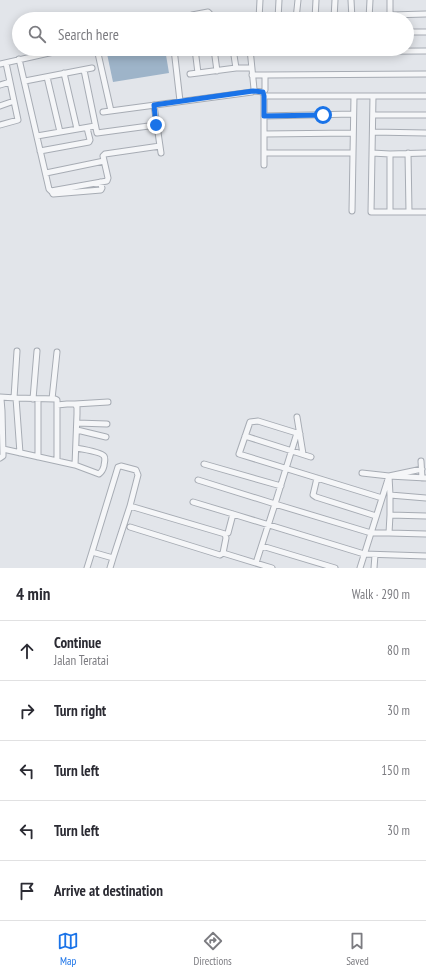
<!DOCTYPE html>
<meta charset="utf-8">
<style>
body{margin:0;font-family:"PT Sans Narrow",sans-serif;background:#f7f7f7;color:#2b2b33}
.stop{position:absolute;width:12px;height:12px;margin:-9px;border:3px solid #1a73e8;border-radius:50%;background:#fff}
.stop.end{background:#1a73e8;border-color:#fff;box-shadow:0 1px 4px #0008}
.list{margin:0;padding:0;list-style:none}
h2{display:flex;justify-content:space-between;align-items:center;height:52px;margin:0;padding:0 16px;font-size:17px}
h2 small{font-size:13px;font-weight:400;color:#7c7c81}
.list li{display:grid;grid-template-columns:26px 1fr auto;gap:12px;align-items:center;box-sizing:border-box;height:60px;padding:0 16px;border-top:1px solid #e1e1e2}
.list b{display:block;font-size:15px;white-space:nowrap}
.list p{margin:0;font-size:13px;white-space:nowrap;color:#7c7c81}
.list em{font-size:13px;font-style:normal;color:#7c7c81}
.icon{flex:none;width:22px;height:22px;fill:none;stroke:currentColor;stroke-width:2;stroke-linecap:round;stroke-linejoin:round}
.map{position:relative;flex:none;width:426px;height:568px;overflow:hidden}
.search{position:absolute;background:#fff;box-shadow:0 2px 10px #0003;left:12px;right:12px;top:12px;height:44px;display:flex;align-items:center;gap:10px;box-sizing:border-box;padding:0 14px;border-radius:22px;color:#7c7c81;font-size:15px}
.sheet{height:352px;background:#fff}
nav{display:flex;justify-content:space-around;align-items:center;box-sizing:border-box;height:56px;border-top:1px solid #e1e1e2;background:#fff;font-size:11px;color:#7c7c81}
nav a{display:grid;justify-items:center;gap:2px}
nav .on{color:#1a73e8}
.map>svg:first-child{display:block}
.water{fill:#9eb4c9}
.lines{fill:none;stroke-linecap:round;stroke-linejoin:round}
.minor-casing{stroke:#a7acb4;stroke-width:7}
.minor{stroke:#f5f6f8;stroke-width:5}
.route{stroke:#1a73e8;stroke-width:5}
</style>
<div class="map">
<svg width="426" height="568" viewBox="0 0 426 568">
<rect width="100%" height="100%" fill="#e2e5ea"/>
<path class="water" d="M 106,49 L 165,49 L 169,73 L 113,82 Z"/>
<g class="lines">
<g class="minor-casing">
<path id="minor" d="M 351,0 L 352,19
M 390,15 L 426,14
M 191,19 L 192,15 L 208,12 L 210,14 L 210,19
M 223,19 L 247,16 L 248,17 L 248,19
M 259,19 L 260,0
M 278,19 L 279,0
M 296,19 L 298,0
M 315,19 L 316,0
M 334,19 L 335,0
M 369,19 L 370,0
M 390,19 L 390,0
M 407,32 L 426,32
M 97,49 L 111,111
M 174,49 L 180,101
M 214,49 L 217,71
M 233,49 L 236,68
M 250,52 L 426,51
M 19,59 L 49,189 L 51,191 L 107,181 L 108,178 L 103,156 L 105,154 L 160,146
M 0,64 L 67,49
M 84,70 L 97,133 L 156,125
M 64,73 L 77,129
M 198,73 L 236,68 L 251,68
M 190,74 L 198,73 L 195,49
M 252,75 L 265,75
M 47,77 L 60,132
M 25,81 L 92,68
M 0,85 L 10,82
M 253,91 L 263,92 L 265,90 L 265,75 L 426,74
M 263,92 L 264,96 L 373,96
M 264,96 L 264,165
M 426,96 L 373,96 L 371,212 L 426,212
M 154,105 L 161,153
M 0,106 L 14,101
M 103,112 L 252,92 L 254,90 L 254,89 L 250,49
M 373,115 L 426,115
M 264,116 L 353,114
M 0,125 L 18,120 L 6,63
M 373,132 L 426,133
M 264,134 L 353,133
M 37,136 L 95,126
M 40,151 L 89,142 L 90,140 L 87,128
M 264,153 L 353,153
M 372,153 L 390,154 L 426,153
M 408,153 L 409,212
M 390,154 L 390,212
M 46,173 L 104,161
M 52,192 L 53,194 L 101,190 L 102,188 L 100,182
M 352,211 L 354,96
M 0,397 L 16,398 L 55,399 L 57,400 L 57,461
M 14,398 L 17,351
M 16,398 L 20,453
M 0,399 L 1,399 L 2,411 L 3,454 L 3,456 L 0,458
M 33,399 L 37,351
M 52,399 L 57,352
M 75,404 L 108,402
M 57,405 L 67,404 L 75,404 L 77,407 L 77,414 L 75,465
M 297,417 L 303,454
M 77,423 L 107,424
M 77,430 L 106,437
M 297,433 L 275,504 L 371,533 L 389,533
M 300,434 L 258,421 L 250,422 L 239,454 L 382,498
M 245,436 L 311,457
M 3,449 L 75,465 L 99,474 C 102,472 103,470 104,466 C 104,463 106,459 104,456 C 101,452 82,449 76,448
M 38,457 L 38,399
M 421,461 L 422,478
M 204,464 L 281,486
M 362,473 L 389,476 L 422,469
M 317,478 L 313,495 L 316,497 L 376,516
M 198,480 L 275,504 L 256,563
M 390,495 L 426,498
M 193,502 L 233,514
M 390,515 L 390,495 L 389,476 L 426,478
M 426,516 L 390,515 L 389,533 L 426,534
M 130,527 L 220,555 L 223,553 L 272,568
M 262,546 L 335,568
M 92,552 L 118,467 L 121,466 L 136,470 L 138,475 L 130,506
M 223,553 L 226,538 L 225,534
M 113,558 L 130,506 L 225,534 L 228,533 L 233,514 L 364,554 L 426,556
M 87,568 L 92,552 L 113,558 L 110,568
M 360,568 L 389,476
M 374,568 L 375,555"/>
</g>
<use href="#minor" class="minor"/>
</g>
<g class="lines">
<path class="route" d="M 156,125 L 154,105 L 253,91 L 263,92 L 264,96 L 264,116 L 323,115"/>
</g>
</svg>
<div class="stop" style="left:323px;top:115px"></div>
<div class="stop end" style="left:156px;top:125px"></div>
<div class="search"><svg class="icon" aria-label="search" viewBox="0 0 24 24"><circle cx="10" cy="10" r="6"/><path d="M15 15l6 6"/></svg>Search here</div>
</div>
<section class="sheet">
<h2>4 min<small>Walk · 290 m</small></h2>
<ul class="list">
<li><svg class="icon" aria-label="ahead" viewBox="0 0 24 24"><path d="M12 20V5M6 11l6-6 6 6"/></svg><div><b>Continue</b><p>Jalan Teratai</p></div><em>80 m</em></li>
<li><svg class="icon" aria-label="right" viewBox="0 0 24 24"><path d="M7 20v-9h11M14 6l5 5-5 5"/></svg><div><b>Turn right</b></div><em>30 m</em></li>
<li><svg class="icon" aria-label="left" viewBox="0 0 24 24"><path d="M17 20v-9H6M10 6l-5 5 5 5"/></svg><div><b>Turn left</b></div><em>150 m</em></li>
<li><svg class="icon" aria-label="left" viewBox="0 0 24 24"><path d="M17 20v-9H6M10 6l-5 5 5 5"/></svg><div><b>Turn left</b></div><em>30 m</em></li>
<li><svg class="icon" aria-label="arrive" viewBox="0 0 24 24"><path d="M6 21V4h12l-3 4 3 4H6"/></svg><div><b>Arrive at destination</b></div></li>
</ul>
</section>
<nav>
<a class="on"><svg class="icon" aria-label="map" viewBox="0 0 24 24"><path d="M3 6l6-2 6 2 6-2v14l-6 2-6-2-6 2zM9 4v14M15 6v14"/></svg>Map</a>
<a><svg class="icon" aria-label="directions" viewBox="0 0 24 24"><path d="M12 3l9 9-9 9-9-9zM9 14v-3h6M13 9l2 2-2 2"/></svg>Directions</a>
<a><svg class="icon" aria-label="saved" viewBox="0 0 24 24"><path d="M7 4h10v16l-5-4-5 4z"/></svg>Saved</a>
</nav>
